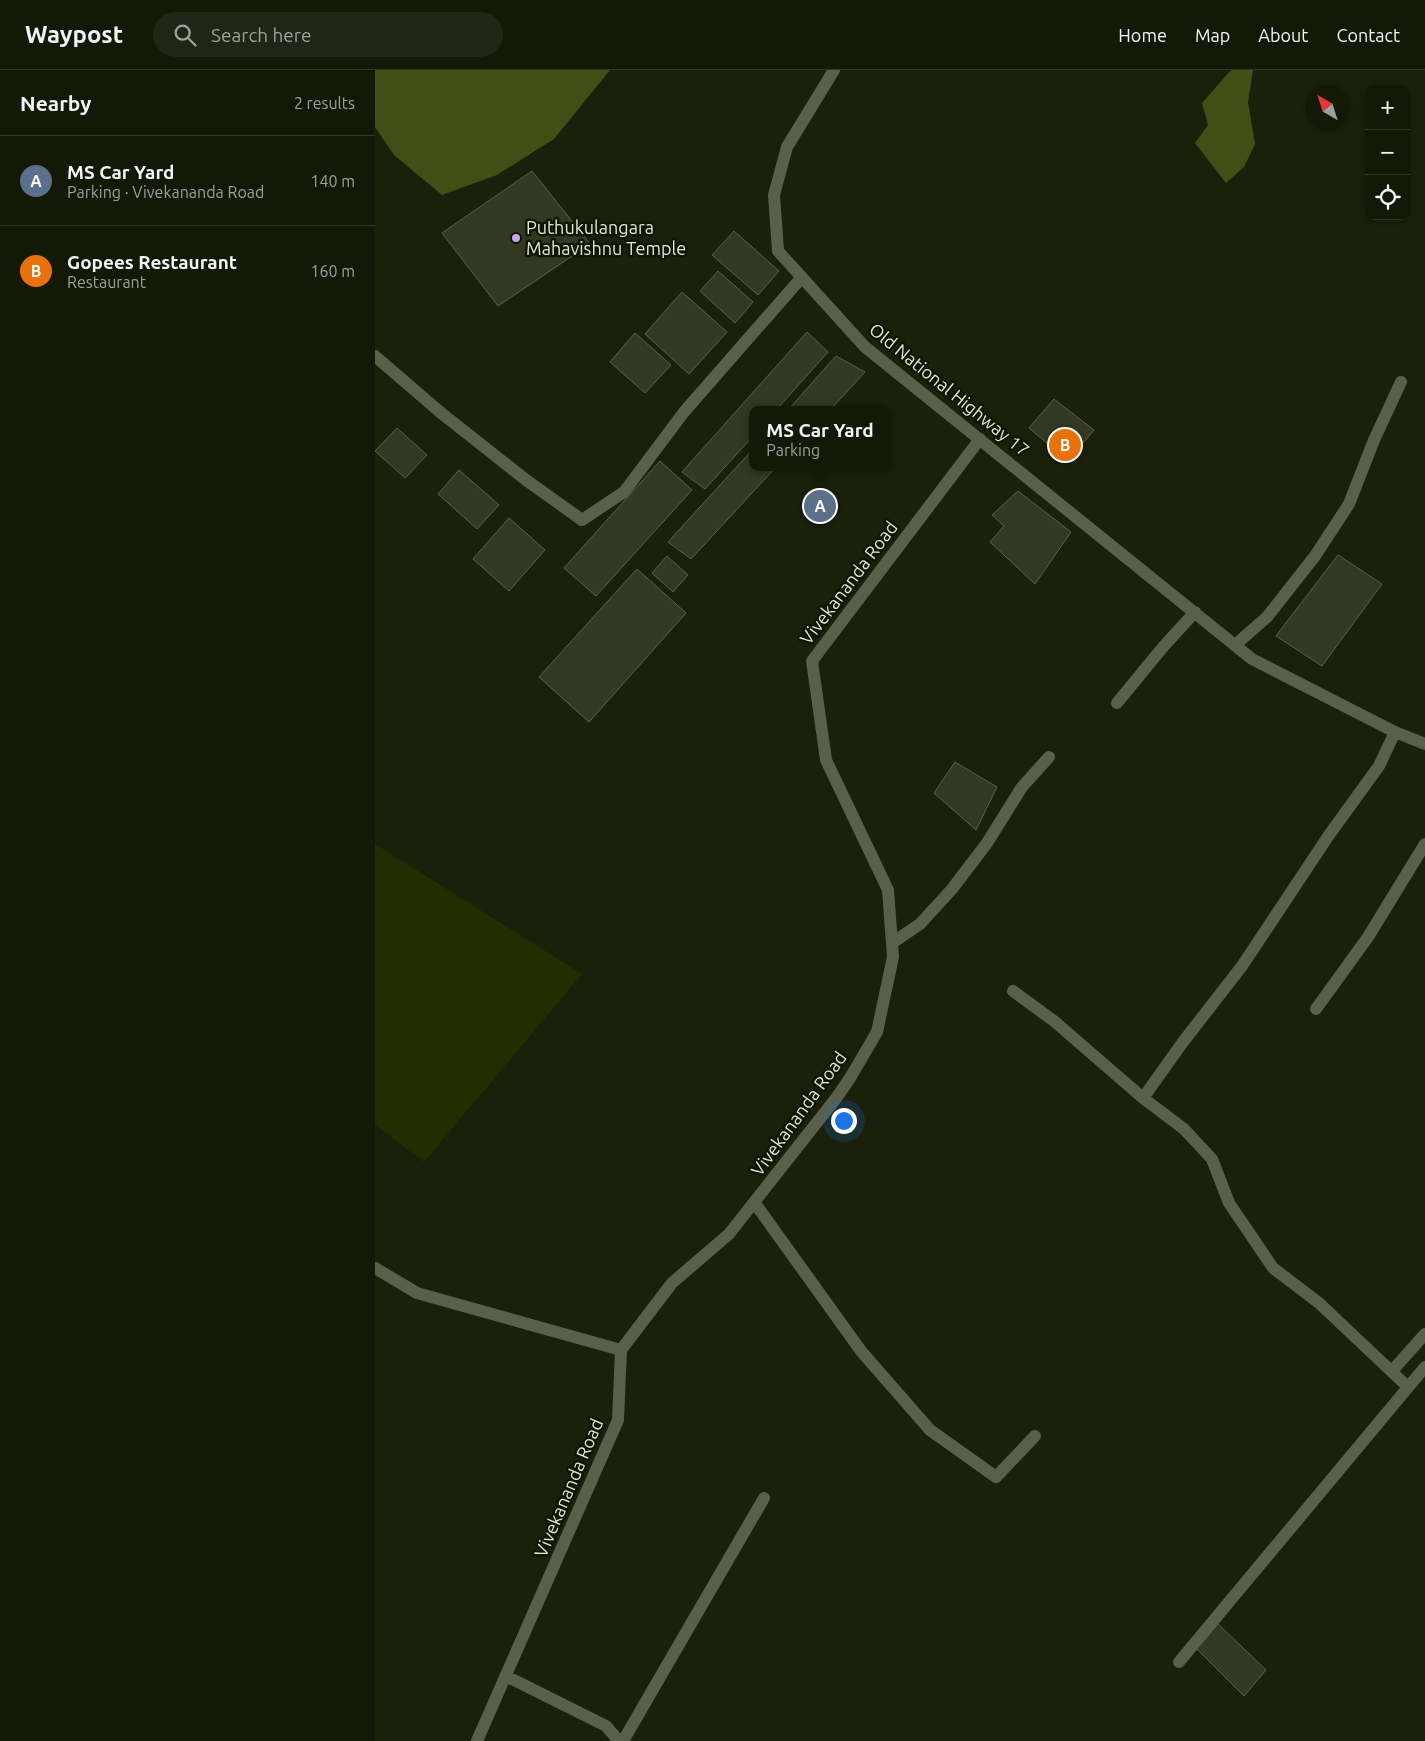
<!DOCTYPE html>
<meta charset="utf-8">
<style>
body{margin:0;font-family:Ubuntu,sans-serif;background:#212515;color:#f1f3f6}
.controls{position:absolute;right:15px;top:15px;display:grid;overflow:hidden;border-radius:10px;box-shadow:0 2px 8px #0003}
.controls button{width:45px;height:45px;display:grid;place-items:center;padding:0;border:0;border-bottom:1px solid #333728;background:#141807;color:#f1f3f6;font:25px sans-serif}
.compass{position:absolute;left:930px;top:15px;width:45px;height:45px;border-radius:50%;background:#141807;box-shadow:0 2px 8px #0003;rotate:321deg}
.you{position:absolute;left:468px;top:1050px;width:18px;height:18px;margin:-12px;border:4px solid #fff;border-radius:50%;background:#1a73e8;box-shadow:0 0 0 8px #1a73e833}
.badge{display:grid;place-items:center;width:32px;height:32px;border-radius:50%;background:#7c3aed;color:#fff;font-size:16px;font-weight:700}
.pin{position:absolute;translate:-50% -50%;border:2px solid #fff;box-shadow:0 1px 5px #0006}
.popup{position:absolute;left:374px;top:336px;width:142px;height:65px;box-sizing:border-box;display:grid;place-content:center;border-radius:10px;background:#141807;filter:drop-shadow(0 1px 4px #0005);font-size:16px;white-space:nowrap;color:#9da09b}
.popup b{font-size:19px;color:#f1f3f6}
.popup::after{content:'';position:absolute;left:50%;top:100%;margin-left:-10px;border:10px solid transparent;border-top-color:#141807}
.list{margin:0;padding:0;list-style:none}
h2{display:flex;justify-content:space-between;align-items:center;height:65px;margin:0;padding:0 20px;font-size:21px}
h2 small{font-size:16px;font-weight:400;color:#9da09b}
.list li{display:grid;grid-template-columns:32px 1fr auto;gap:15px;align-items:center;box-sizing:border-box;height:90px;padding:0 20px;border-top:1px solid #333728}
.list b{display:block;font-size:19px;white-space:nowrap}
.list p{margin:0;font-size:16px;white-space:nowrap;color:#9da09b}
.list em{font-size:16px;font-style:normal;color:#9da09b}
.icon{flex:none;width:28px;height:28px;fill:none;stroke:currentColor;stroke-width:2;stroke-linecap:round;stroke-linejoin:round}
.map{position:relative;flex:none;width:1050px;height:1671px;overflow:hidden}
header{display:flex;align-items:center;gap:30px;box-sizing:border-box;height:70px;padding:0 25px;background:#141807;border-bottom:1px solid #333728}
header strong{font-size:24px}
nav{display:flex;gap:28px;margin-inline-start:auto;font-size:18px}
.search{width:350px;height:45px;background:#212515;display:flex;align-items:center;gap:12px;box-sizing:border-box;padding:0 18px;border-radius:28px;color:#9da09b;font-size:19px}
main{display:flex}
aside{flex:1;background:#141807}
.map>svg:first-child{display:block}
.green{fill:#242d00}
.water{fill:#424e16}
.building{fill:#323821;stroke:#5a6149}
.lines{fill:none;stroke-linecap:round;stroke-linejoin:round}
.minor{stroke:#595f49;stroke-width:12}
.poi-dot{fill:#c3a7f2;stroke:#111602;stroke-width:2}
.labels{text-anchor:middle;stroke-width:5;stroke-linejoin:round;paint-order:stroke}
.poi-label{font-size:18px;fill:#e0e5d7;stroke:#111602;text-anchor:start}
.street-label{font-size:18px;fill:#e0e5d7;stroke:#111602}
</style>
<header>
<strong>Waypost</strong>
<div class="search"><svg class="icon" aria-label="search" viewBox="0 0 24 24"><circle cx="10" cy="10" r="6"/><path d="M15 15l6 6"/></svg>Search here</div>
<nav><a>Home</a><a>Map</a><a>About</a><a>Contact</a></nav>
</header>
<main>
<aside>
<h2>Nearby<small>2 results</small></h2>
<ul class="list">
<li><span class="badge" style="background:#5c6f8a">A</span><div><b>MS Car Yard</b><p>Parking · Vivekananda Road</p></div><em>140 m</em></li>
<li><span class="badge" style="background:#e8710a">B</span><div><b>Gopees Restaurant</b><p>Restaurant</p></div><em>160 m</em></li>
</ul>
</aside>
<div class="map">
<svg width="1050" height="1671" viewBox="0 0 1050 1671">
<rect width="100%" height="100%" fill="#1a2009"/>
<path class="green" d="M 0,774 L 207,904 L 49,1092 L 0,1055 Z"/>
<path class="water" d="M 0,0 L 235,0 L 179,69 L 122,105 L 67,125 L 19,85 L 0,57 Z
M 856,0 L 878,0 L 873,32 L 880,74 L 869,97 L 851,113 L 820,73 L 833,55 L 827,33 Z"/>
<path class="building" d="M 157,101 L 215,174 L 123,236 L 67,163 Z
M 359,161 L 404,201 L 383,225 L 337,185 Z
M 343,201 L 378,232 L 360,253 L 325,221 Z
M 307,222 L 352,262 L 314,304 L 270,264 Z
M 432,262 L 453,282 L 401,340 L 378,340 L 378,366 L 330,419 L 307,402 Z
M 260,263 L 296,295 L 270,323 L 235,292 Z
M 461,286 L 490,302 L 455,340 L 413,340 Z
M 679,329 L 719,360 L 693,391 L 654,358 Z
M 22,358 L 52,385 L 30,408 L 0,381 Z
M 378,379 L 378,397 L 401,397 L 316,489 L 293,472 Z
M 285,391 L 317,420 L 221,526 L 189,498 Z
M 84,400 L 124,435 L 102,459 L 63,424 Z
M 643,421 L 696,462 L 660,514 L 615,472 L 629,456 L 617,445 Z
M 134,448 L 170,480 L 134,521 L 98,489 Z
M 963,485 L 1007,514 L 947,596 L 901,566 Z
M 292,486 L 313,505 L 298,522 L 277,503 Z
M 262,499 L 311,543 L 214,652 L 164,607 Z
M 580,692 L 622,717 L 601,760 L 559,723 Z
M 842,1553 L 891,1600 L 869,1626 L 821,1578 Z"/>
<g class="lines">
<path class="minor" d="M 459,0 L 412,77 L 399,125 L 403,181 L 490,277 L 877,589 L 1020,662 L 1050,674
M 0,286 L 65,342 L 151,410 L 207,450 L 249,422 L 309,342 L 427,207
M 860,575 L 892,547 L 940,486 L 974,434 L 999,370 L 1026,312
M 742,633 L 788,577 L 820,542
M 517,873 L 545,854 L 577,819 L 612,773 L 647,717 L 674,687
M 638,921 L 679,951 L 768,1028 L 808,972 L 867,896 L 954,765 L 1004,696 L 1020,662
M 941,939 L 993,867 L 1050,774
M 768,1028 L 809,1059 L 837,1089 L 854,1133 L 898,1198 L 944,1233 L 1033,1317
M 379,1132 L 486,1281 L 555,1360 L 621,1407 L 660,1366
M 0,1198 L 42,1223 L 246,1280
M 1017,1301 L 1050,1264
M 804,1592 L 1050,1297
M 131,1606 L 231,1656 L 244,1671
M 102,1671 L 243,1350 L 246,1280 L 297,1213 L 354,1164 L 462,1027 L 475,1008 L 502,962 L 518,887 L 513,820 L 451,690 L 437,591 L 605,369
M 248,1671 L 389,1428"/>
</g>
<circle class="poi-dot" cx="141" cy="168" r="5"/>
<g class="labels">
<g class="poi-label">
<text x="151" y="164">Puthukulangara<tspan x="151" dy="21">Mahavishnu Temple</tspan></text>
</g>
<g class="street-label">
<text transform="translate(574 320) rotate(39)" y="6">Old National Highway 17</text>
<text transform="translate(474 513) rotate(-53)" y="6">Vivekananda Road</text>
<text transform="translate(424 1044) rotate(-54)" y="6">Vivekananda Road</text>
<text transform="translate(194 1418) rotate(-67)" y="6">Vivekananda Road</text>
</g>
</g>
</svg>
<div class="controls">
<button>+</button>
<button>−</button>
<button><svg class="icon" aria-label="locate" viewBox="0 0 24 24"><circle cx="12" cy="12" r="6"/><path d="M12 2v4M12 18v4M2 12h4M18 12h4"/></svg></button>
</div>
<svg class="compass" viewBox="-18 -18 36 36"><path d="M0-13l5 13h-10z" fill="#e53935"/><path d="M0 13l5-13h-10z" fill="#9da09b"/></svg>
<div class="you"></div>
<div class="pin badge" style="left:445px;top:436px;background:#5c6f8a">A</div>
<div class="popup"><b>MS Car Yard</b>Parking</div>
<div class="pin badge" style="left:690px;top:375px;background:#e8710a">B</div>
</div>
</main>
